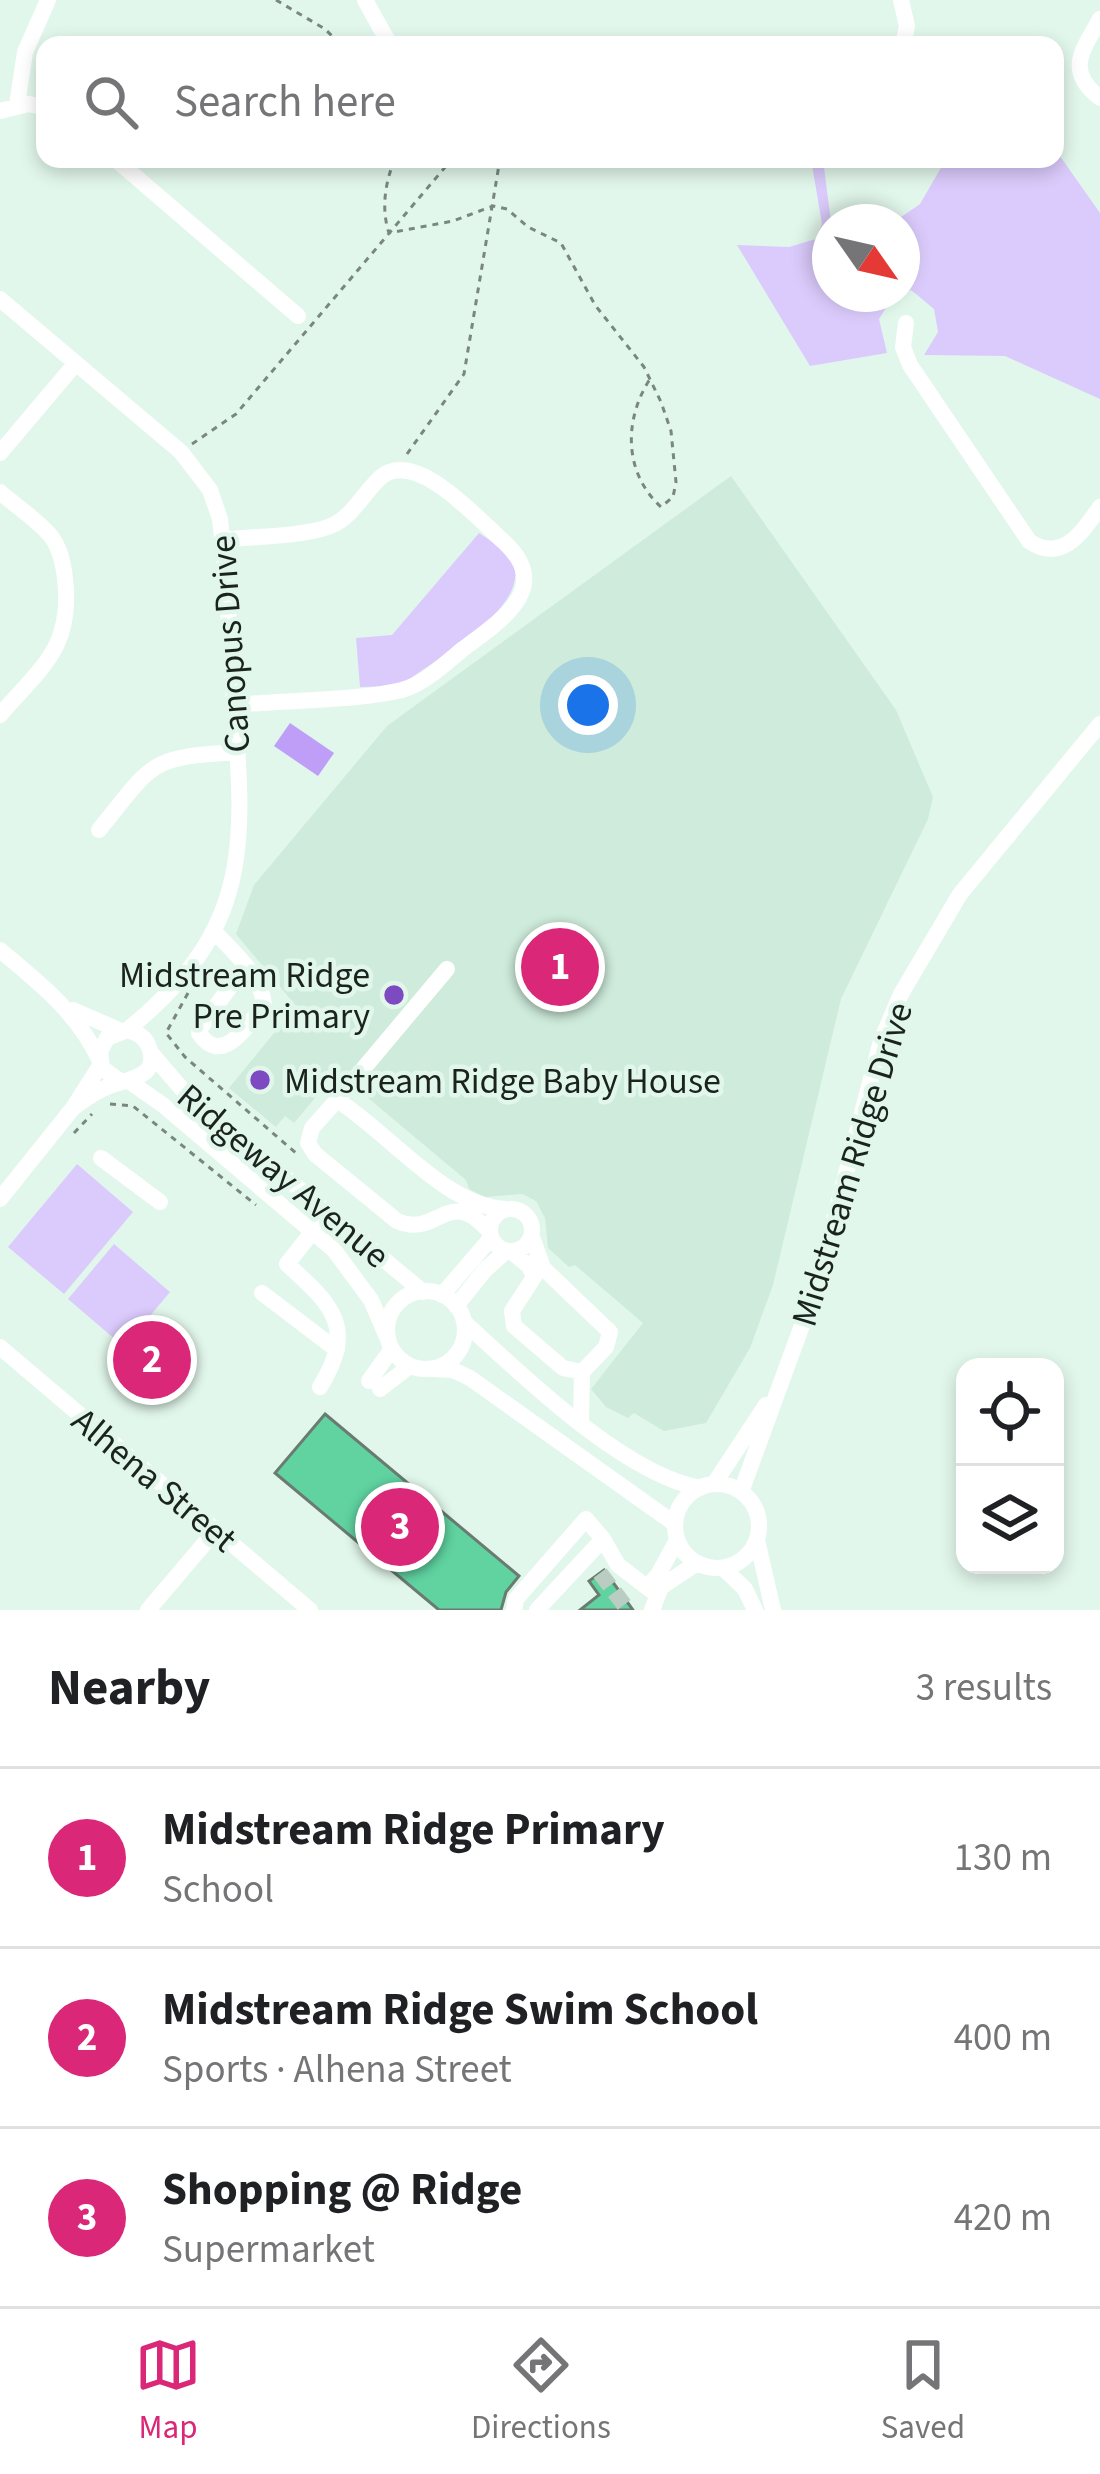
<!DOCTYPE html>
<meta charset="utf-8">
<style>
body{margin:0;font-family:"Source Sans 3",sans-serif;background:#f6f6f6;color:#202124}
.controls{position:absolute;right:36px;bottom:36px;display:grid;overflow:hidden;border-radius:24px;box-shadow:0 6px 18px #0003}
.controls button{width:108px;height:108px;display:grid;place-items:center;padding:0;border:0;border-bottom:3px solid #e0e0e0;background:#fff;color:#202124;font:60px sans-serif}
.compass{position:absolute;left:812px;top:204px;width:108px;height:108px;border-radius:50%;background:#fff;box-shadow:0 6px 18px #0003;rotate:124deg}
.you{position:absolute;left:588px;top:705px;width:42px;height:42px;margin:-30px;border:9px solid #fff;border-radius:50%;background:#1a73e8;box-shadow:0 0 0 18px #1a73e833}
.badge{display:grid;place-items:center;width:78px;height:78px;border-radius:50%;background:#db2777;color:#fff;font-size:39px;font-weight:700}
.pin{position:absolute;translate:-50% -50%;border:6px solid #fff;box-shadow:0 3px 12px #0006}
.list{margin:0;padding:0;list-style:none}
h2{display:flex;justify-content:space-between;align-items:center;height:156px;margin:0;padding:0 48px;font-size:51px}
h2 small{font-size:39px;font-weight:400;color:#757577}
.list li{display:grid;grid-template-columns:78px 1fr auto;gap:36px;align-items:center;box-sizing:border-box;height:180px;padding:0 48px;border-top:3px solid #e0e0e0}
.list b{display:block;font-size:45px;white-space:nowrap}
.list p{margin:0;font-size:39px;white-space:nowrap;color:#757577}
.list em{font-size:39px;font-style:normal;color:#757577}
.icon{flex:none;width:66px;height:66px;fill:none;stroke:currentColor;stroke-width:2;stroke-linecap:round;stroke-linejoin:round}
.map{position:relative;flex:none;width:1100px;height:1610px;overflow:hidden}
.search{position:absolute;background:#fff;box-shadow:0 6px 18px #0003;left:36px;right:36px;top:36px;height:132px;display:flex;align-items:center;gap:30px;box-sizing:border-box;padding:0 42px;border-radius:24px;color:#757577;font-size:45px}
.sheet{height:696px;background:#fff}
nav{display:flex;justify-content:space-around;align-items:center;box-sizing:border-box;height:168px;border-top:3px solid #e0e0e0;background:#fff;font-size:33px;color:#757577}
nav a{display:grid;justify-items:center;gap:6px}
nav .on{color:#db2777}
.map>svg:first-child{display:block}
.built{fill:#ceebdb}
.green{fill:#dbcbfc}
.water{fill:#be9ef7}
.building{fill:#60d3a1;stroke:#6a7c72;stroke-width:3}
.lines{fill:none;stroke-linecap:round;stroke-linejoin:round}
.minor-tunnel{stroke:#bacdc2;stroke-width:16;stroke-dasharray:16 8;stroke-linecap:butt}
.path{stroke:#798780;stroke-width:3;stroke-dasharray:6 6;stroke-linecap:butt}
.minor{stroke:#fff;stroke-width:16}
.poi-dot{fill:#7d4ac1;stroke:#e2f7eb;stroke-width:4.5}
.labels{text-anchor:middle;stroke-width:9;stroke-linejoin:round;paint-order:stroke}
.street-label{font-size:36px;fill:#1b231f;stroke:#e2f7eb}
.poi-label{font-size:36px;fill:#1b231f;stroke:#e2f7eb;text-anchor:end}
</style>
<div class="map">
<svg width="1100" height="1610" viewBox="0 0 1100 1610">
<rect width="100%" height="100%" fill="#e2f7eb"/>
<path class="built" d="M 731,476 L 896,710 L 933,797 L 928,819 L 841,999 L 773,1285 L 750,1348 L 706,1423 L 664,1431 L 634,1413 L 628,1418 L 606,1407 L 591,1389 L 643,1323 L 575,1265 L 569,1267 L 548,1248 L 545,1218 L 536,1201 L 522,1194 L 485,1197 L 469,1189 L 466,1180 L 337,1072 L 294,1123 L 285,1116 L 276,1127 L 229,1088 L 296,1006 L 236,934 L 254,885 L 387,726 Z"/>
<path class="green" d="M 1055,149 L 1100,213 L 1100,399 L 1005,356 L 924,355 L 938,332 L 934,309 L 911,290 L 891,300 L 879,319 L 887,353 L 810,366 L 737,245 L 789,247 L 816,239 L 822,224 L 811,159 L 823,159 L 831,222 L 830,294 L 902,294 L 902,222 L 894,222 L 920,204 L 946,159 L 1055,159 Z
M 479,533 C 490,541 510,551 514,566 C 527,609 437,658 407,681 L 397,686 L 360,687 L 356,638 L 392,635 Z
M 77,1164 L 133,1212 L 64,1294 L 8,1247 Z
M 114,1244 L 170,1292 L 124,1347 L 68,1299 Z"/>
<path class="water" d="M 290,723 L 334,753 L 318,776 L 274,746 Z"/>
<path class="building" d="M 325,1414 L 519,1576 L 506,1592 L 501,1610 L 439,1610 L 275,1473 Z
M 604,1570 L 633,1610 L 580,1610 L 599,1595 L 589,1581 Z"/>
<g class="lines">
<path class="minor-tunnel" d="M 600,1573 L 628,1610"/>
<path class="path" d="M 276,0 L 325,29 L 341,45
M 395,159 C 385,182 381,209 389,233 L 453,221 L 493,206 L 507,209 L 528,227 L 561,243 L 595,305 L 644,367 L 661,402 L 671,431 L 676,482 L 673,497 L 661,507 C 623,472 624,419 650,379
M 192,444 L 236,414 L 452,159
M 407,454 L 464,374 L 500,159
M 188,993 L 166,1033 L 185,1057 L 297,1154
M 110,1104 L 133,1106 L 256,1205
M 74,1133 L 92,1114"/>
<path class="minor" d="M 365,0 L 390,45
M 901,0 L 907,26 L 903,45
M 1100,19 C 1082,51 1065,71 1100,98
M 17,105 L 25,52 L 48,0
M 0,111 L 28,104 L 45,107
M 115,159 L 298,316
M 0,299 L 181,452 L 210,490 L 220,519 C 227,580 230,641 234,702 C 245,849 251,930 127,1030
M 906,323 L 903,347 L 910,365 L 1029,541 C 1062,564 1082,532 1100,507
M 0,453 L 76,363
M 0,492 C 16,506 36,519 50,535 C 60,547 63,563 65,578 C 73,648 42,666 0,715
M 222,540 C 252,536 310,537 335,524 C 355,513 364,492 381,477 C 416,448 478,519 504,542 C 554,588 500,621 463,649 C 446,663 424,684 402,690 C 356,701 284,700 235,705
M 99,830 C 154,762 148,757 238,752
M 214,931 C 233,952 261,975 264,1004 C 248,1025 222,1068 199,1033 L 201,1027 L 245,966
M 0,950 C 40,984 76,1011 99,1059
M 73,1010 L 121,1031
M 151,1053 L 187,1095 L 423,1292
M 130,1082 L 163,1105 L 334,1250 L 371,1300 L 387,1337
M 337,1100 L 447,969
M 73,1108 C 84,1100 94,1092 107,1087 C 125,1079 161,1079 149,1047 C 145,1036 137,1033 127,1030 L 107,1038 L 100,1052 L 102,1068 L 121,1082
M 101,1158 L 160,1202
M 0,1199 L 73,1108 L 101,1064
M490 1230a21 21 0 1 1 42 0a21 21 0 1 1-42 0Z
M 489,1231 C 447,1184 438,1239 397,1221 L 315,1154 L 308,1143 L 312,1128 L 337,1100 C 388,1132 445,1206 505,1209
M 512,1252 L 529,1266 L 534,1277 L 512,1311 L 514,1326 L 563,1368 L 582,1372 L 606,1347 L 610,1332 L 543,1268 L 532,1237
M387 1330a39 39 0 1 1 78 0a39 39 0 1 1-78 0Z
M 262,1293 L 337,1350
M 442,1295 L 491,1238
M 456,1306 L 485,1270 L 506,1251
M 464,1322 C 521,1374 623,1474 700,1488
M 0,1347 L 310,1610
M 433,1369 L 453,1370 L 470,1378 L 675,1524
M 369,1381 L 392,1349
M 320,1387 C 357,1327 332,1305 287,1264 L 328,1212
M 380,1389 L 410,1366
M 581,1423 L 582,1372
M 714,1484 L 766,1405
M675 1526a42 42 0 1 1 84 0a42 42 0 1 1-84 0Z
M 741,1492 L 816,1287 L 881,1041 L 901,994 L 960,894 L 1100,724
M 757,1540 L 773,1610
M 723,1568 L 745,1589 L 755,1610
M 647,1587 L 658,1575 L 677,1540
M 148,1610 L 216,1530
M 514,1610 L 516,1599 L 586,1519 L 603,1539 L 618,1565 L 657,1595
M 537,1610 L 603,1539
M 652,1610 L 661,1587 L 697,1563"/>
</g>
<g class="poi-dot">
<circle cx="394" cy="995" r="12"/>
<circle cx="260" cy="1080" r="12"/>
</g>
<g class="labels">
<g class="street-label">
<text transform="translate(229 644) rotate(-94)" y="13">Canopus Drive</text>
<text transform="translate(851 1164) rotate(-73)" y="13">Midstream Ridge Drive</text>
<text transform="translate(284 1175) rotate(40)" y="13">Ridgeway Avenue</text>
<text transform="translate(155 1479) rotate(40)" y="13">Alhena Street</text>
</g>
<g class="poi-label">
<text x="370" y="987">Midstream Ridge<tspan x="370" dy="41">Pre Primary</tspan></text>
<text x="284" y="1093" text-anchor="start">Midstream Ridge Baby House</text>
</g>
</g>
</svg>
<div class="controls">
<button><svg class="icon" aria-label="locate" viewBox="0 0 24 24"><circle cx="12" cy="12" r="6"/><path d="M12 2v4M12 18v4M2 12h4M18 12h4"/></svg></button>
<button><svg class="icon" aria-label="layers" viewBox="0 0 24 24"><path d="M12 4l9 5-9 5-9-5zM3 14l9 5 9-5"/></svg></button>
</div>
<svg class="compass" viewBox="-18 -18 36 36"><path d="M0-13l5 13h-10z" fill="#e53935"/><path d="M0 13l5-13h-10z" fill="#757577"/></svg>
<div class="you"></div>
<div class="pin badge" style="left:560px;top:967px">1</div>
<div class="pin badge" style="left:152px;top:1360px">2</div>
<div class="pin badge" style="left:400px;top:1527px">3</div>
<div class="search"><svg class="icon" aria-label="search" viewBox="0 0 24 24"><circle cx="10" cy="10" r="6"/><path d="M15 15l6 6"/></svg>Search here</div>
</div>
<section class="sheet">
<h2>Nearby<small>3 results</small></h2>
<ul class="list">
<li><span class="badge">1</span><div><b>Midstream Ridge Primary</b><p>School</p></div><em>130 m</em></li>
<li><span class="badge">2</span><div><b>Midstream Ridge Swim School</b><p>Sports · Alhena Street</p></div><em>400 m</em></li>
<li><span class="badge">3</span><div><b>Shopping @ Ridge</b><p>Supermarket</p></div><em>420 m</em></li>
</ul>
</section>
<nav>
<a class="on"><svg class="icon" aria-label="map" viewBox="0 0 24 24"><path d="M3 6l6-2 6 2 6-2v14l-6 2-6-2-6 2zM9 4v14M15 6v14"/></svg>Map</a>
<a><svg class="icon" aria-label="directions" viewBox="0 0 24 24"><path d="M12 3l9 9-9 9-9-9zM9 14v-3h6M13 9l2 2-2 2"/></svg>Directions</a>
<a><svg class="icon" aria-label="saved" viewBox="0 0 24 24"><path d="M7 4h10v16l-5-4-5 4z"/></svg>Saved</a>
</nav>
